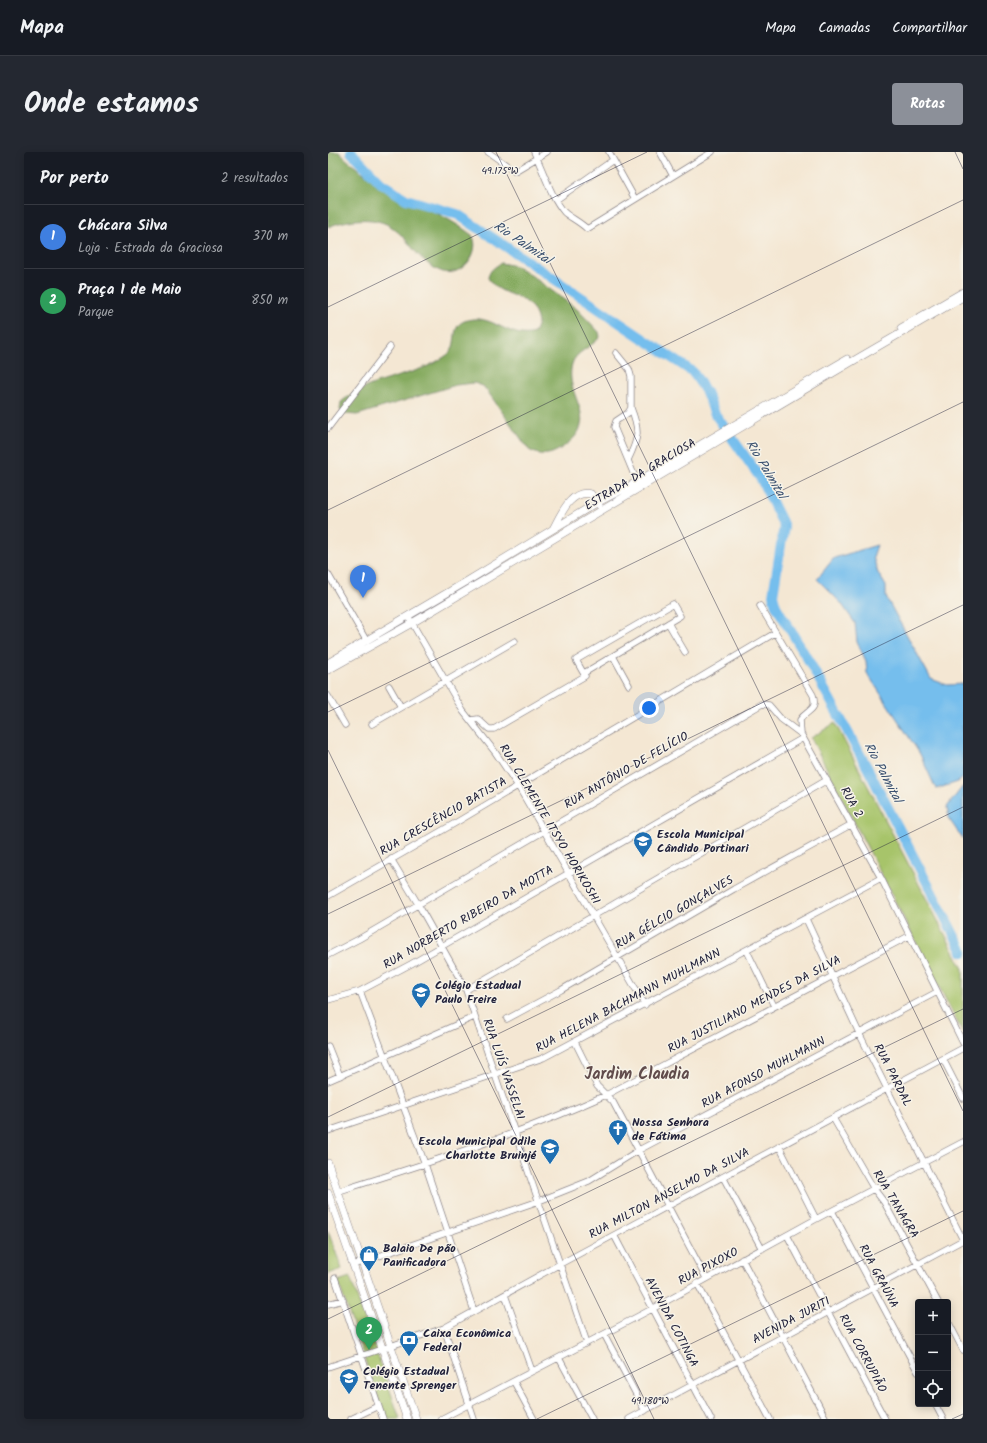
<!DOCTYPE html>
<html lang="pt">
<meta charset="utf-8">
<style>
body{margin:0;font-family:Kalam,sans-serif;background:#242831;color:#f1f3f6}
.controls{position:absolute;right:12px;bottom:12px;display:grid;overflow:hidden;border-radius:4px;box-shadow:0 2px 10px #0003}
.controls button{width:36px;height:36px;display:grid;place-items:center;padding:0;border:0;border-bottom:1px solid #363941;background:#171b24;color:#f1f3f6;font:20px sans-serif}
.you{position:absolute;left:321px;top:556px;width:14px;height:14px;margin:-10px;border:3px solid #fff;border-radius:50%;background:#1a73e8;box-shadow:0 0 0 6px #1a73e833}
.badge{display:grid;place-items:center;width:26px;height:26px;border-radius:50%;background:#8c9099;color:#fff;font-size:13px;font-weight:700}
.pin{position:absolute;translate:-50% -33px;filter:drop-shadow(0 1px 2px #0008)}
.pin::after{content:'';position:absolute;top:21px;width:14px;height:12px;background:inherit;clip-path:polygon(0 0,100% 0,50% 100%)}
.list{margin:0;padding:0;list-style:none}
h2{display:flex;justify-content:space-between;align-items:center;height:52px;margin:0;padding:0 16px;font-size:17px}
h2 small{font-size:13px;font-weight:400;color:#9ea1a6}
.list li{display:grid;grid-template-columns:26px 1fr auto;gap:12px;align-items:center;box-sizing:border-box;height:64px;padding:0 16px;border-top:1px solid #363941}
.list b{display:block;font-size:15px;white-space:nowrap}
.list p{margin:0;font-size:13px;white-space:nowrap;color:#9ea1a6}
.list em{font-size:13px;font-style:normal;color:#9ea1a6}
.icon{flex:none;width:22px;height:22px;fill:none;stroke:currentColor;stroke-width:2;stroke-linecap:round;stroke-linejoin:round}
.map{position:relative;flex:none;width:635px;height:1267px;overflow:hidden;border-radius:4px}
header{display:flex;align-items:center;gap:24px;box-sizing:border-box;height:56px;padding:0 20px;background:#171b24;border-bottom:1px solid #363941}
header strong{font-size:19px}
nav{display:flex;gap:22px;margin-inline-start:auto;font-size:14px}
.intro{display:flex;align-items:center;justify-content:space-between;box-sizing:border-box;height:96px;padding:0 24px}
h1{margin:0;font-size:28px}
.button{padding:10px 18px;border-radius:4px;background:#8c9099;color:#fff;font-size:14px;font-weight:700}
main{display:flex;gap:24px;padding:0 24px}
aside{flex:1;background:#171b24;border-radius:4px;box-shadow:0 2px 10px #0003}
.map>svg:first-child{display:block}
.green{fill:#a7c46b;stroke:#647353}
.forest{fill:#85aa5f;stroke:#54664d}
.water{fill:#74beed;stroke:#4b7094}
.lines{fill:none;stroke-linecap:round;stroke-linejoin:round}
.river{stroke:#74beed;stroke-width:10}
.minor-casing{stroke:#8b8487;stroke-width:7}
.major-casing{stroke:#8b8487;stroke-width:8}
.minor{stroke:#fff;stroke-width:5.5}
.major{stroke:#fff;stroke-width:7}
.ticks{fill:none;stroke:#22223b;stroke-width:1;stroke-opacity:0.45}
.labels{text-anchor:middle;stroke-width:3;stroke-linejoin:round;paint-order:stroke}
.street-label{font-size:12px;fill:#22223b;stroke:#f7f3e8}
.poi-label{font-size:12px;font-weight:bold;fill:#22223b;stroke:#f7f3e8;text-anchor:start}
.water-label{font-size:13px;font-style:italic;fill:#3b5170;stroke:#f7f3e8}
.district-label{font-size:16px;font-weight:bold;fill:#614c4c;stroke:#f7f3e8}
.ticks-label{font-size:10px;text-anchor:middle;fill:#22223b;stroke:#f7f3e8;stroke-width:3;stroke-linejoin:round;paint-order:stroke}
</style>
<header>
<strong>Mapa</strong>
<nav><a>Mapa</a><a>Camadas</a><a>Compartilhar</a></nav>
</header>
<div class="intro"><h1>Onde estamos</h1><a class="button">Rotas</a></div>
<main>
<aside>
<h2>Por perto<small>2 resultados</small></h2>
<ul class="list">
<li><span class="badge" style="background:#3f7fe0">1</span><div><b>Chácara Silva</b><p>Loja · Estrada da Graciosa</p></div><em>370 m</em></li>
<li><span class="badge" style="background:#2e9e5b">2</span><div><b>Praça 1 de Maio</b><p>Parque</p></div><em>850 m</em></li>
</ul>
</aside>
<div class="map">
<svg width="635" height="1267" viewBox="0 0 635 1267">
<rect width="100%" height="100%" fill="#f7f3e8"/>
<filter id="ink" filterUnits="userSpaceOnUse"><feTurbulence type="fractalNoise" baseFrequency=".025" numOctaves="2"/><feDisplacementMap in="SourceGraphic" scale="8" xChannelSelector="R" yChannelSelector="G"/><feConvolveMatrix kernelMatrix="1 2 1 2 8 2 1 2 1" color-interpolation-filters="sRGB"/></filter>
<filter id="wash" filterUnits="userSpaceOnUse"><feTurbulence type="fractalNoise" baseFrequency=".012" numOctaves="4" result="noise"/><feDisplacementMap in="SourceGraphic" scale="16" xChannelSelector="R" yChannelSelector="G"/><feGaussianBlur stdDeviation="0.9" result="paint"/><feColorMatrix in="noise" values="0 0 0 0 0 0 0 0 0 0 0 0 0 0 0 0 0 1.4 0 .05"/><feComposite in="paint" operator="in"/></filter>
<g filter="url(#wash)">
<rect width="100%" height="100%" fill="#f4e7d3"/>
<path class="green" d="M 507,571 L 635,817 L 635,881 L 483,586 Z
M 0,1079 L 14,1117 L 0,1122 Z
M 22,1125 L 72,1267 L 57,1267 L 10,1129 Z"/>
<path class="forest" d="M 0,0 L 11,0 C 48,39 102,51 144,83 C 154,99 135,125 115,120 C 103,116 94,107 86,98 C 80,90 73,82 65,76 C 48,63 19,67 0,75 Z
M 173,111 L 188,114 L 200,121 L 250,158 L 271,180 L 272,185 C 264,195 247,200 244,212 C 235,247 278,268 232,297 C 221,304 212,304 201,298 L 160,240 L 155,234 L 146,231 L 128,233 L 29,263 L 17,262 L 12,258 L 13,250 C 42,225 88,226 119,203 C 134,192 117,170 145,167 C 167,165 184,188 206,181 L 210,171 C 205,138 174,149 160,126 C 161,118 167,115 173,111 Z"/>
<path class="water" d="M 549,393 L 545,405 L 550,421 L 558,434 L 558,445 L 603,527 L 619,533 L 635,532 L 635,626 L 630,630 L 608,637 L 592,602 L 539,521 L 538,509 L 529,490 L 527,471 L 513,451 L 489,427 L 506,406 Z
M 635,634 L 635,687 L 621,667 L 619,655 Z"/>
<g class="lines">
<path class="river" d="M 23,0 L 53,31 L 78,47 L 129,62 L 365,220 L 378,240 L 387,262 L 433,327 L 456,374 L 445,443 L 448,454 L 482,511 L 540,617 L 635,800"/>
</g>
</g>
<g filter="url(#ink)">
<g class="lines">
<g class="minor-casing">
<path id="minor" d="M 160,0 L 187,19 L 219,0
M 206,0 C 216,20 222,43 236,60 C 241,65 252,70 259,77 L 384,0
M 281,0 L 307,47
M 332,0 L 345,24
M 228,48 L 285,8
M 288,201 L 301,217 L 303,224 L 303,256 L 300,261 L 288,269 L 286,275 L 309,330
M 0,276 L 62,195
M 300,308 C 311,285 312,279 303,256
M 0,422 L 38,488
M 432,454 L 485,543 C 490,560 479,557 472,568 L 473,582
M 80,464 L 135,559 L 167,600 L 190,634 L 317,853
M 340,471 L 357,500
M 285,504 L 301,533
M 61,534 L 73,555
M 0,544 L 17,573
M 143,568 L 150,567 L 161,577 L 166,577 L 257,524 L 248,508 L 345,452 L 352,464 L 256,521
M 44,572 L 187,489
M 63,707 L 90,752 L 138,838 L 259,1191
M 0,744 L 129,670 L 447,481
M 478,767 L 531,881 L 635,1088
M 419,799 L 446,854
M 0,803 L 31,787 L 434,552 L 441,553 L 453,567 L 473,582 L 553,726 L 635,891
M 138,838 L 499,628
M 32,839 L 97,1012 L 146,1159
M 0,848 L 32,839 L 83,812 L 475,586
M 179,867 L 233,838 L 406,737 L 524,672
M 247,890 L 269,934 L 285,950 L 378,1126
M 0,894 L 12,924
M 615,907 L 635,946
M 0,929 L 146,865
M 505,966 L 546,1037 L 556,1050 L 610,1150
M 0,979 L 215,906 L 553,726
M 451,994 L 488,1067
M 395,1025 L 434,1097
M 11,1039 C 101,1011 191,982 278,943 L 581,784
M 504,1059 L 590,1220
M 286,1083 L 383,1267
M 459,1083 L 557,1267
M 414,1107 L 498,1267
M 25,1113 L 211,1049 L 261,1029 L 311,998 L 609,840
M 7,1126 L 55,1267
M 369,1131 L 442,1267
M 177,1143 L 204,1219
M 0,1152 L 15,1148
M 620,1169 L 635,1198
M 116,1176 L 146,1267
M 276,1182 L 317,1259
M 231,1206 L 264,1267
M 0,1215 L 116,1176 L 232,1112 L 635,896
M 186,1230 L 206,1267
M 607,1252 L 615,1267
M 23,1267 L 50,1254
M 113,1267 L 324,1157 L 488,1067 L 635,990
M 301,1267 L 635,1088"/>
</g>
<g class="major-casing">
<path id="major" d="M 573,176 L 635,140
M 225,377 C 233,362 243,337 263,342 L 271,353
M 0,511 L 136,431 L 270,350 L 298,336 L 519,207
M 0,518 L 84,471 L 525,209 L 635,145
M 0,1011 L 88,1267
M 0,1041 L 79,1267"/>
</g>
<use href="#minor" class="minor"/>
<use href="#major" class="major"/>
</g>
</g>
<path class="ticks" d="M 168,0 L 635,959M 627,0 L 635,17M 0,155 L 319,0M 0,358 L 635,48M 0,560 L 635,250M 0,598 L 326,1267M 0,762 L 635,453M 0,965 L 635,655M 0,1167 L 635,857M 209,1267 L 635,1059M 624,1267 L 635,1262"/>
<defs>
<g id="school-pin" transform="scale(1)"><path d="M0 17L-7.5 6A9.5 9.5 0 1 1 7.5 6Z" fill="#1f6fb2" stroke="#f7f3e8"/><path d="M0-5L7-2L0 1L-7-2ZM-4 1L0 2.5L4 1V4Q0 6-4 4Z" fill="#fff"/></g>
<g id="church-pin" transform="scale(1)"><path d="M0 17L-7.5 6A9.5 9.5 0 1 1 7.5 6Z" fill="#1f6fb2" stroke="#f7f3e8"/><path d="M-1.2-6h2.4v3.5h3.3v2.4h-3.3V6h-2.4V-.1h-3.3v-2.4h3.3Z" fill="#fff"/></g>
<g id="shop-pin" transform="scale(1)"><path d="M0 17L-7.5 6A9.5 9.5 0 1 1 7.5 6Z" fill="#1f6fb2" stroke="#f7f3e8"/><path d="M-5-2.5h2.3a2.7 3.5 0 0 1 5.4 0H5L5.5 6h-11ZM-1.5-2.5h3a1.5 2.3 0 0 0-3 0Z" fill="#fff"/></g>
<g id="bank-pin" transform="scale(1)"><path d="M0 17L-7.5 6A9.5 9.5 0 1 1 7.5 6Z" fill="#1f6fb2" stroke="#f7f3e8"/><path d="M-6-4H6V4H-6ZM0-2.3a2.3 2.3 0 1 0 0 4.6a2.3 2.3 0 1 0 0-4.6Z" fill="#fff"/></g>
</defs>
<g fill-rule="evenodd">
<use href="#school-pin" x="315" y="689"/>
<use href="#school-pin" x="93" y="840"/>
<use href="#church-pin" x="290" y="977"/>
<use href="#school-pin" x="222" y="996"/>
<use href="#shop-pin" x="41" y="1103"/>
<use href="#bank-pin" x="81" y="1188"/>
<use href="#school-pin" x="21" y="1226"/>
</g>
<g class="labels">
<g class="street-label">
<text transform="translate(312 322) rotate(-31)" y="4">ESTRADA DA GRACIOSA</text>
<text transform="translate(298 618) rotate(-30)" y="4">RUA ANTÔNIO DE FELÍCIO</text>
<text transform="translate(524 650) rotate(61)" y="4">RUA 2</text>
<text transform="translate(115 664) rotate(-30)" y="4">RUA CRESCÊNCIO BATISTA</text>
<text transform="translate(222 672) rotate(59)" y="4">RUA CLEMENTE ITSYO HORIKOSHI</text>
<text transform="translate(346 760) rotate(-30)" y="4">RUA GÉLCIO GONÇALVES</text>
<text transform="translate(140 765) rotate(-30)" y="4">RUA NORBERTO RIBEIRO DA MOTTA</text>
<text transform="translate(300 848) rotate(-28)" y="4">RUA HELENA BACHMANN MUHLMANN</text>
<text transform="translate(426 852) rotate(-28)" y="4">RUA JUSTILIANO MENDES DA SILVA</text>
<text transform="translate(176 917) rotate(71)" y="4">RUA LUÍS VASSELAI</text>
<text transform="translate(435 920) rotate(-28)" y="4">RUA AFONSO MUHLMANN</text>
<text transform="translate(565 923) rotate(63)" y="4">RUA PARDAL</text>
<text transform="translate(341 1041) rotate(-28)" y="4">RUA MILTON ANSELMO DA SILVA</text>
<text transform="translate(568 1052) rotate(59)" y="4">RUA TANAGRA</text>
<text transform="translate(380 1114) rotate(-28)" y="4">RUA PIXOXO</text>
<text transform="translate(551 1124) rotate(62)" y="4">RUA GRAÚNA</text>
<text transform="translate(463 1168) rotate(-28)" y="4">AVENIDA JURITI</text>
<text transform="translate(344 1170) rotate(62)" y="4">AVENIDA COTINGA</text>
<text transform="translate(535 1201) rotate(62)" y="4">RUA CORRUPIÃO</text>
</g>
<g class="poi-label">
<text x="329" y="686">Escola Municipal<tspan x="329" dy="14">Cândido Portinari</tspan></text>
<text x="107" y="837">Colégio Estadual<tspan x="107" dy="14">Paulo Freire</tspan></text>
<text x="304" y="974">Nossa Senhora<tspan x="304" dy="14">de Fátima</tspan></text>
<text x="208" y="993" text-anchor="end">Escola Municipal Odile<tspan x="208" dy="14">Charlotte Bruinjé</tspan></text>
<text x="55" y="1100">Balaio De pão<tspan x="55" dy="14">Panificadora</tspan></text>
<text x="95" y="1185">Caixa Econômica<tspan x="95" dy="14">Federal</tspan></text>
<text x="35" y="1223">Colégio Estadual<tspan x="35" dy="14">Tenente Sprenger</tspan></text>
</g>
<g class="water-label">
<text transform="translate(195 90) rotate(34)" y="5">Rio Palmital</text>
<text transform="translate(439 317) rotate(59)" y="5">Rio Palmital</text>
<text transform="translate(556 620) rotate(62)" y="5">Rio Palmital</text>
</g>
<g class="district-label">
<text x="309" y="927">Jardim Claudia</text>
</g>
</g>
<g class="ticks-label">
<text x="172" y="22">49.175°W</text>
<text x="322" y="1252">49.180°W</text>
</g>
</svg>
<div class="controls">
<button>+</button>
<button>−</button>
<button><svg class="icon" aria-label="locate" viewBox="0 0 24 24"><circle cx="12" cy="12" r="6"/><path d="M12 2v4M12 18v4M2 12h4M18 12h4"/></svg></button>
</div>
<div class="you"></div>
<div class="pin badge" style="left:35px;top:446px;background:#3f7fe0">1</div>
<div class="pin badge" style="left:41px;top:1198px;background:#2e9e5b">2</div>
</div>
</main>
